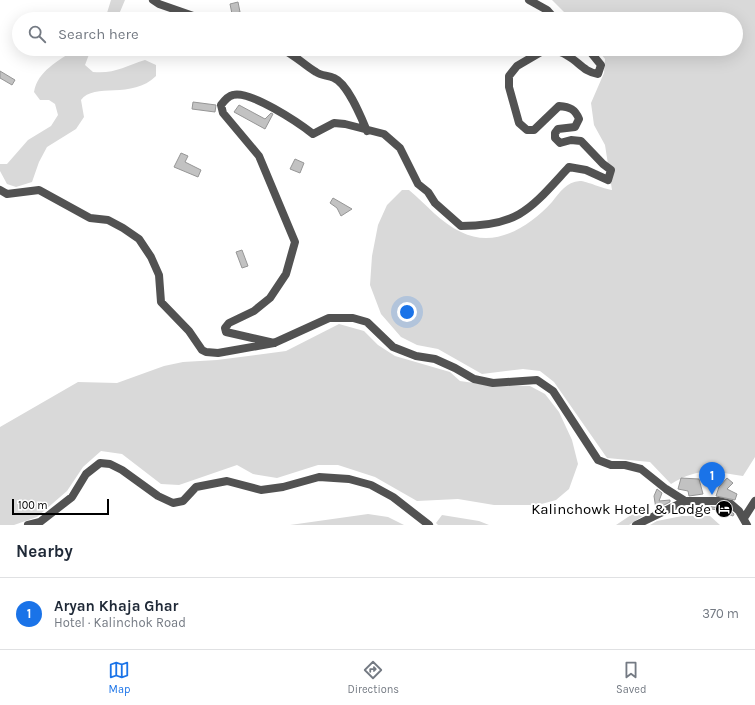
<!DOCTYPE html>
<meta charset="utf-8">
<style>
body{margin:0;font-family:Karla,sans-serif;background:#f2f2f3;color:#1f2937}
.scale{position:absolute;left:12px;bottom:10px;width:97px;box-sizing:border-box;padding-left:4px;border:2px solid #000;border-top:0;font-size:11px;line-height:14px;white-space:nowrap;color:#000;-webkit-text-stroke:3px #fff;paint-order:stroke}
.you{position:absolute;left:407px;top:312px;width:14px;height:14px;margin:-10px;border:3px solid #fff;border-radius:50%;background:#1a73e8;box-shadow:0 0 0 6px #1a73e833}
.badge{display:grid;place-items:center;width:26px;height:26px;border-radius:50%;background:#1a73e8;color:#fff;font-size:13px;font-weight:700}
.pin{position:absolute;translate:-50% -33px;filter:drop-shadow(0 1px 2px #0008)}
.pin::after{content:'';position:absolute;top:21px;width:14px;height:12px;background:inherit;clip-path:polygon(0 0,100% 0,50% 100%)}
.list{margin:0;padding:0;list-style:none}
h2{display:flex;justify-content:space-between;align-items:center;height:52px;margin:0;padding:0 16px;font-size:17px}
h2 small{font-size:13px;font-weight:400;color:#747a83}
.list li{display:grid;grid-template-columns:26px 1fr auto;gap:12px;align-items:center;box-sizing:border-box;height:72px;padding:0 16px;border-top:1px solid #e0e1e3}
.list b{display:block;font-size:15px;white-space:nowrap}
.list p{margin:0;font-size:13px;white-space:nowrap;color:#747a83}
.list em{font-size:13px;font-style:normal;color:#747a83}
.icon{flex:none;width:22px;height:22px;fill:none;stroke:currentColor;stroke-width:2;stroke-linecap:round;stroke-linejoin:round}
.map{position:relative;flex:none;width:755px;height:525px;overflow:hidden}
.search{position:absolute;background:#fff;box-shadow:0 4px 16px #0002;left:12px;right:12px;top:12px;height:44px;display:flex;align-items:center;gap:10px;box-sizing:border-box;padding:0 14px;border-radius:22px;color:#747a83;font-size:15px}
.sheet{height:124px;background:#fff}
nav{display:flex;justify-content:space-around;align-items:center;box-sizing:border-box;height:56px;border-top:1px solid #e0e1e3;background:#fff;font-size:11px;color:#747a83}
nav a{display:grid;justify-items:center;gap:2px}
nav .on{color:#1a73e8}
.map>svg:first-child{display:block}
.green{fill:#d9d9d9}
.building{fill:#c2c2c2;stroke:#969696}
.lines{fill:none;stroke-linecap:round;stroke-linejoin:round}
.minor{stroke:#525252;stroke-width:8}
.labels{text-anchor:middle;stroke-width:4;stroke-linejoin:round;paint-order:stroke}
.poi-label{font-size:15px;fill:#000;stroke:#fff;text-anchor:end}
</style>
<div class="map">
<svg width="755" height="525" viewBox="0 0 755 525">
<rect width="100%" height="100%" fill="#fff"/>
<path class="green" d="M 111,0 L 125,0 L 117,19 L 103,19 L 107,13 Z
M 552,0 L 755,0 L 755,457 L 743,476 C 712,471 699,467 671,484 L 650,462 L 607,458 L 554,382 L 540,371 L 523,369 L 482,374 L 438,349 L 417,345 L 401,337 L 381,314 L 370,285 L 372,256 L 378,225 L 387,205 L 402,190 L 409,190 C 426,204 441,223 461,232 C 495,249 529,227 552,202 C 560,192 566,182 580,181 C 586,181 604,189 612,190 L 605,145 L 594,125 L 591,103 L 604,73 L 605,59 L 597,49 L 736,49 L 736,19 L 571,19 Z
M 75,49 L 91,49 L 85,65 L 93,72 C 115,74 125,66 145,60 L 156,65 L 156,76 C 132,100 94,82 81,100 L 84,117 L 76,129 L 47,147 L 39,162 L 32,182 L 16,187 L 7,184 L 0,171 L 0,164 L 7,164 L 28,140 L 51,126 L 58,115 L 55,104 L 49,100 L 40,100 L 34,92 C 38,70 58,62 75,49 Z
M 339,324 L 364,331 L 378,345 L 395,356 L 450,372 L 460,381 L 488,385 L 530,386 L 545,394 L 559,412 L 572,440 L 578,464 L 569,489 L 556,500 L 538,505 L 494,505 L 458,499 L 417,501 L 375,477 L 338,465 L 318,465 L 277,478 L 253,474 L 237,465 L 179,485 L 161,484 L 122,454 L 101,451 L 83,467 L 67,491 L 37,517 L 14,525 L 0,525 L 0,427 L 78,382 L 117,383 L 164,366 L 183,362 L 217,360 L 286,351 Z
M 641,511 L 644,515 L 629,525 L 616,525 L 631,515 Z
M 368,514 L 388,517 L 404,525 L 290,525 Z
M 442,515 L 479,521 L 489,525 L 438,525 L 436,523 Z
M 682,516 L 710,516 L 720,525 L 650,525 L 657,521 Z"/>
<path class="building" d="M 238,2 L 240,12 L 232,14 L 230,4 Z
M 0,71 L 15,80 L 12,85 L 0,78 Z
M 193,102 L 216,105 L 215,112 L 192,109 Z
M 239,105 L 265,119 L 271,113 L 273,114 L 265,129 L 234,112 Z
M 181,153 L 188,156 L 185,162 L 201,170 L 198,177 L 174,167 Z
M 295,159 L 304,163 L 300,173 L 290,169 Z
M 333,198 L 352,209 L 341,216 L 337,208 L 330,203 Z
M 242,250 L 248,266 L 242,268 L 236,252 Z
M 681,478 L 699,479 L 703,494 L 689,496 L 688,491 L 678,489 Z
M 727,478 L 733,483 L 727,489 L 737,494 L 735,500 L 716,496 L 719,487 Z
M 657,489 L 662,493 L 659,501 L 670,500 L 670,502 L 656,509 L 654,496 Z
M 705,506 L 728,509 L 734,514 L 733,516 L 718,510 L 704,508 Z"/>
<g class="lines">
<path class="minor" d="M 153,0 L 159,4 L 202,19
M 529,0 L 547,10 L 555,19
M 282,49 C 295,55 304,65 316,72 C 321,76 328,75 334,78 C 348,84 361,117 367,131
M 547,49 C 555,50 561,51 568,56 C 579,62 584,72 598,74 L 601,65 L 588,49
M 0,190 L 7,194 L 39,190 L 90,218 L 108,220 L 123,228 L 139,239 L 151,257 L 159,275 L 161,302 L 189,331 L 202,350 L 206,352 L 218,353 L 274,343 L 329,318 L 353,318 L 367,322 L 393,347 L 416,356 L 435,359 L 455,368 L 474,379 L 493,383 L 537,380 L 553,391 L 598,460 L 611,465 L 625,465 L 641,469 L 666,489 L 685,501
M 274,343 L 226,332 L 225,328 L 229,323 L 254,311 L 270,298 L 286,274 L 295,242 L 259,156 L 223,113 L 221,105 C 224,101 228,96 233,95 C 250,90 299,123 313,134 L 334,123 L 345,124 L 384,134 L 400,148 L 418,184 L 428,192 L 435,203 L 461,226 C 520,226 531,208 569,167 L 586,170 L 608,180 L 611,170 L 603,164 L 581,141 L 571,140 L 560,143 L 555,138 L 555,133 L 558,129 L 575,127 L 579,119 C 575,109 570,107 559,106 L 534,130 L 527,130 L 519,123 L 509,87 L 509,76 L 517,66 L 546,49
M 744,518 L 755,501
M 28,525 L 40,522 L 72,497 L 86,474 L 100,463 L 110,464 L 122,470 L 158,496 L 173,503 L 183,501 L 196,487 L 227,481 L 261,490 L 283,487 L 319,477 L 349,479 L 371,485 L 393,497 L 429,525
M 636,525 L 685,501 L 718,501 L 731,504 L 739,511 L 747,525"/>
</g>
<defs>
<g id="hotel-disc" transform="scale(0.9)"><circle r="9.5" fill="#000" stroke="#fff"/><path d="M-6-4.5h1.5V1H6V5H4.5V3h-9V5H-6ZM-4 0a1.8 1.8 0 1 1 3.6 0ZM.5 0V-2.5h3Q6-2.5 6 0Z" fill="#fff"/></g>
</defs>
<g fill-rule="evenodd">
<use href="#hotel-disc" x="724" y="509"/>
</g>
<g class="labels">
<g class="poi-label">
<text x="711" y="514">Kalinchowk Hotel &amp; Lodge</text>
</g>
</g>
</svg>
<div class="scale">100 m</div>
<div class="you"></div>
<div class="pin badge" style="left:712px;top:495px">1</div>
<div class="search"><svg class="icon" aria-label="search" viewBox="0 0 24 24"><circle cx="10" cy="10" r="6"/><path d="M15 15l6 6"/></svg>Search here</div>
</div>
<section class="sheet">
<h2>Nearby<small></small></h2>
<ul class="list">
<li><span class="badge">1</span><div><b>Aryan Khaja Ghar</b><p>Hotel · Kalinchok Road</p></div><em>370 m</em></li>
</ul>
</section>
<nav>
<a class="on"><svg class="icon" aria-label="map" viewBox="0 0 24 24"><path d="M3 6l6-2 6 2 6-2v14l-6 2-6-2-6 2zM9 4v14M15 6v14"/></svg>Map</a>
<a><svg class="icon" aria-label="directions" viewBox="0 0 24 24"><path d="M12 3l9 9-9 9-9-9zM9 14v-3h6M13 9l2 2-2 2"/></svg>Directions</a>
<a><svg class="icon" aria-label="saved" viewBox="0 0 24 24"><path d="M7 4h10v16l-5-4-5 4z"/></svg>Saved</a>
</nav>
